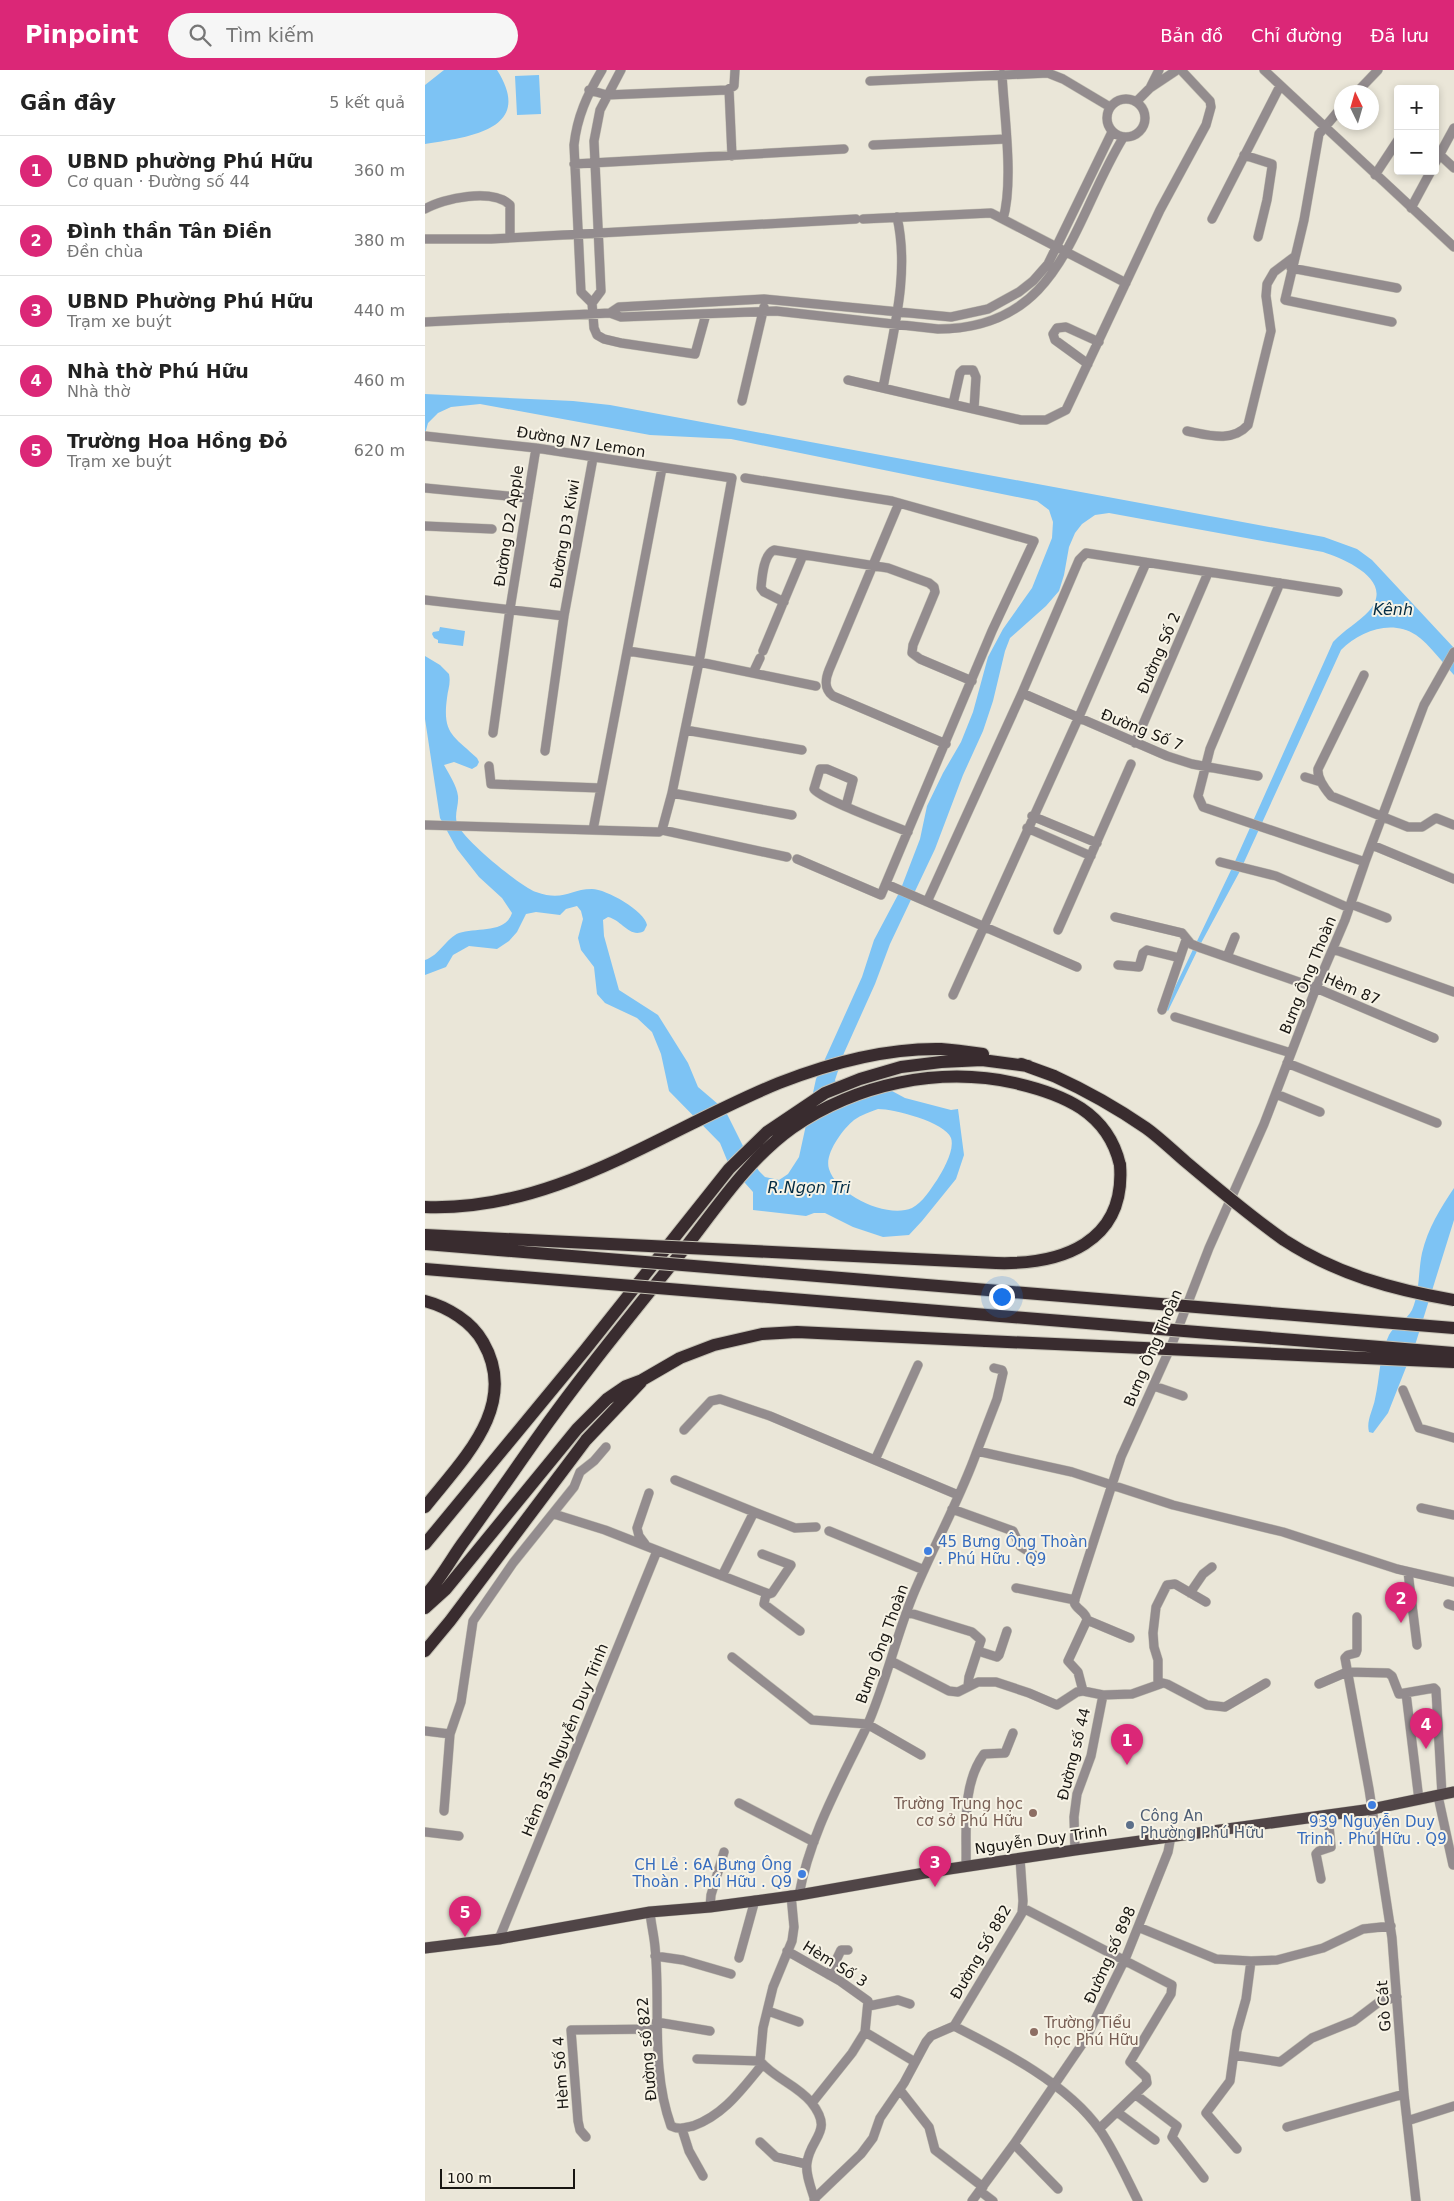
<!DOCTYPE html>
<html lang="vi">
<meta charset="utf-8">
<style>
body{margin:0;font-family:"DejaVu Sans",sans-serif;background:#f6f6f6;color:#222}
.controls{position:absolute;right:15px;top:15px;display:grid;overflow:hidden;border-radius:5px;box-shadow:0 2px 8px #0003}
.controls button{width:45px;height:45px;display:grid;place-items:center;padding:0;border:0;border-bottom:1px solid #e0e0e0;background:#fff;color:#222;font:25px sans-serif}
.compass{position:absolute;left:909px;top:15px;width:45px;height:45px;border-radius:50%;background:#fff;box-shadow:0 2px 8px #0003;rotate:355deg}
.scale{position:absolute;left:15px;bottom:12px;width:135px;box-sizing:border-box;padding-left:5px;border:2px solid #181612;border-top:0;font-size:14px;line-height:18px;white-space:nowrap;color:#181612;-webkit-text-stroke:4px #f7f3e6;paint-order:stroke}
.you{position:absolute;left:576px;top:1226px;width:18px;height:18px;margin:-12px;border:4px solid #fff;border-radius:50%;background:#1a73e8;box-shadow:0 0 0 8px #1a73e833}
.badge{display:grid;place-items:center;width:32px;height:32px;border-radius:50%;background:#db2777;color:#fff;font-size:16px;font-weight:700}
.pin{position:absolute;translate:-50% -41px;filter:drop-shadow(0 1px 2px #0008)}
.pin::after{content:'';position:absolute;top:26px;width:18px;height:15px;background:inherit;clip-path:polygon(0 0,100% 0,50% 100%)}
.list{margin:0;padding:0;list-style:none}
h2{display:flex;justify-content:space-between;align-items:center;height:65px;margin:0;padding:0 20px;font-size:21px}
h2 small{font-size:16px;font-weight:400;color:#767676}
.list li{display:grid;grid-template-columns:32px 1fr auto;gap:15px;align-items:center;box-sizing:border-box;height:70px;padding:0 20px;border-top:1px solid #e0e0e0}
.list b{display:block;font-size:19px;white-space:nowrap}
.list p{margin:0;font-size:16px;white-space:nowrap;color:#767676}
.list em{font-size:16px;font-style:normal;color:#767676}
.icon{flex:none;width:28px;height:28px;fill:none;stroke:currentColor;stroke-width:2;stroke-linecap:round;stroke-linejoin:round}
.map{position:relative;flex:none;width:1029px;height:2131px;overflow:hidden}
header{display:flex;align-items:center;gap:30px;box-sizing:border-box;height:70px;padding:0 25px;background:#db2777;color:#fff}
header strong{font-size:24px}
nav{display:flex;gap:28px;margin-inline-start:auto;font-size:18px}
.search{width:350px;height:45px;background:#f6f6f6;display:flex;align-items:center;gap:12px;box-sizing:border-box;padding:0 18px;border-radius:28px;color:#767676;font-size:19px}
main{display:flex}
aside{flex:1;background:#fff}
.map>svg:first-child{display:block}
.water{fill:#7dc3f4;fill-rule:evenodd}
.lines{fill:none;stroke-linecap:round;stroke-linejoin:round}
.minor-casing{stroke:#c4c1b4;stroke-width:10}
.major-casing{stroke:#c4c1b4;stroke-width:12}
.highway-casing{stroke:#c4c1b4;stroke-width:14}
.minor{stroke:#938c8e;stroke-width:9}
.major{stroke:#504547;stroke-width:11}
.highway{stroke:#392c2f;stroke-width:12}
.highway-bridge-casing{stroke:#c4c1b4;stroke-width:14;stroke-linecap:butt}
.highway-bridge{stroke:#392c2f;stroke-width:12}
.shop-dot{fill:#3f7fe0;stroke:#f7f3e6;stroke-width:2}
.education-dot{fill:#8d6e63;stroke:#f7f3e6;stroke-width:2}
.service-dot{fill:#5c6f8a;stroke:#f7f3e6;stroke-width:2}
.labels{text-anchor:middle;stroke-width:4;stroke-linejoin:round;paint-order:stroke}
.street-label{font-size:15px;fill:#181612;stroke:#f7f3e6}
.shop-label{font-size:15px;fill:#366cbe;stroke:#f7f3e6;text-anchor:start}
.education-label{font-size:15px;fill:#785e54;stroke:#f7f3e6;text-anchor:end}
.service-label{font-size:15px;fill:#4e5e75;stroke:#f7f3e6;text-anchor:start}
.water-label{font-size:16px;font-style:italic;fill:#042d45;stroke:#f7f3e6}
</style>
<header>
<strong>Pinpoint</strong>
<div class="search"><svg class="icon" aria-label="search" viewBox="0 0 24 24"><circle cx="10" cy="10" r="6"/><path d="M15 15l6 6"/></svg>Tìm kiếm</div>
<nav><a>Bản đồ</a><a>Chỉ đường</a><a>Đã lưu</a></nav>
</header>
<main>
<aside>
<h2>Gần đây<small>5 kết quả</small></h2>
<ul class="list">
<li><span class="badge">1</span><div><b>UBND phường Phú Hữu</b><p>Cơ quan · Đường số 44</p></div><em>360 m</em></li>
<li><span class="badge">2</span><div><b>Đình thần Tân Điền</b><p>Đền chùa</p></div><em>380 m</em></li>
<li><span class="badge">3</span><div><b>UBND Phường Phú Hữu</b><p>Trạm xe buýt</p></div><em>440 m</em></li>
<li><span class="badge">4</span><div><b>Nhà thờ Phú Hữu</b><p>Nhà thờ</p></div><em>460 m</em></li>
<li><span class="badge">5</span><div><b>Trường Hoa Hồng Đỏ</b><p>Trạm xe buýt</p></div><em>620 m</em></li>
</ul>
</aside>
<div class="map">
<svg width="1029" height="2131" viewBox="0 0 1029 2131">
<rect width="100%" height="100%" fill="#eae6d8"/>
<path class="water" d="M 19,0 L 72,0 C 111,61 41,67 0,74 L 0,15 Z
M 114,5 L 116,44 L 92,45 L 90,6 Z
M 0,324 L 148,331 L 185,335 L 899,467 L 932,479 L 947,490 L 1029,578 L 1029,605 C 1018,593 1004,574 991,565 C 966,549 935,561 916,580 L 815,801 L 775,875 L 743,941 L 740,938 L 807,798 L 908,572 C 919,560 934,552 944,541 C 971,510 919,489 898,482 L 684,443 L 670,445 L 657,454 L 650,463 L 644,477 L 639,505 L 634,521 L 621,536 L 585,568 L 580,581 L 568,631 L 558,661 L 538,705 L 510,779 L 465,874 L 450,914 L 419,983 L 410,1010 L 412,1015 L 467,1021 L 480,1028 L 526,1040 L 533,1039 L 539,1085 L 531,1109 L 497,1151 L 484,1165 L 458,1167 L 428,1157 L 400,1143 L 389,1143 L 381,1146 L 328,1140 L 328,1122 L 304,1095 L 295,1073 L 244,1021 L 236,984 L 227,962 L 212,948 L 180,933 L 172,924 L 169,897 L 156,880 L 153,868 L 158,849 L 156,841 L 152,836 L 141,839 L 135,845 L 111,842 L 101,844 L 92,862 L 84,871 L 72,879 L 44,876 L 28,885 L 21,897 L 0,905 L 0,890 C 15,885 21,868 34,863 C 51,857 80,864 87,843 L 77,828 L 54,807 L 32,779 L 15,748 L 0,649 L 0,586 L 15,595 L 24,604 C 26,613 23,619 22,628 C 17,664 29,666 52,688 L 54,692 L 52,696 L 47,699 L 29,692 L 19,695 C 24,704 32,716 33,726 C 34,735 29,745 32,753 C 36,768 96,817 111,822 C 139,832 144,819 167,819 C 181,819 220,841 222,855 L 219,861 C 205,869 197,850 183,847 L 178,850 L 179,866 L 194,920 L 233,945 L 263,993 L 273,1017 L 300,1040 L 321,1082 L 334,1101 L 340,1107 L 354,1110 L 363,1104 L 374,1087 L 391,1009 L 437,907 L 449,870 L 475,821 L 495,769 L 502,736 L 518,703 L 536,672 L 548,642 L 563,587 L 578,559 L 607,518 L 627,468 L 628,452 L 624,440 L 612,431 L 306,369 L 225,365 L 55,334 L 26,337 L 13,343 L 3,353 L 0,364 ZM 453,1039 C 469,1039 520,1052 526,1068 C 530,1080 518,1100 512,1110 C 505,1120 498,1132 487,1138 C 462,1149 412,1125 404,1099 C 399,1084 418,1059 429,1050 C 436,1045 445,1042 453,1039 Z
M 15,557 L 40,561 L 38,576 L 13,573 L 13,570 L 9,568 L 7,564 L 8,562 L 14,561 Z
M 1029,1118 L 1029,1150 L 991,1272 L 963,1343 L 948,1363 L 944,1362 C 941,1351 948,1340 950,1329 C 955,1308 954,1285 964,1265 C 969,1255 982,1250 987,1240 C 995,1222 993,1202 997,1183 C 1003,1158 1015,1139 1029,1118 Z"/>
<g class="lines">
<g class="minor-casing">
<path id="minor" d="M 196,0 L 175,40 L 169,71 L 176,221 L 167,233 L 169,258 L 172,265 L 179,269 L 196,273 L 270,284 L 281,244
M 839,0 L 1029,177
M 577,4 C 579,45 589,111 578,149
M 445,11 L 623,3 L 638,9 L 685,37
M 725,18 L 734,0
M 304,19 L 307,86
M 164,20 L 182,25 L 302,20 L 309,16 L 310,0
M 932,22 L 953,0
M682 48a19 19 0 1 1 38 0a19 19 0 1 1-38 0Z
M 711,32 L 725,18 L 752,0
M 916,38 L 894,64 L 879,150 L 860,230 L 967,252
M 448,75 L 581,69
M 819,85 L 847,94 L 847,97 L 842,130 L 833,167
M 1015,85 L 1029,98
M 1010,93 L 1029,58
M 149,94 L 419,79
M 950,105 L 973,70
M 986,138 L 1006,101
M 0,139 C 18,128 68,118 85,135 L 85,168
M 438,149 L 566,143 L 701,213
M 787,149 L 855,16
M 0,169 L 66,169 L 431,149
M 866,198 L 972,218
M 167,233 L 156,222 L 149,75 C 152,47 162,25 177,0
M 185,243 L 194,237 L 339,229 L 526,247 L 563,239 L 594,222 L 608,211 L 623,194 L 687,62
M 0,252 L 185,243 L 196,247 L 351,241 L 513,259 C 637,259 647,151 698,68
M 663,294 L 630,270 L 628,264 L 632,258 L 641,257 L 674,272
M 423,310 L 596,350 L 621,350 L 641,340 L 735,140 L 781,55 L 786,37 L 785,31 L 756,0
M 458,318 C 468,262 485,204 472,147
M 317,331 L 339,237
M 528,334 L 535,303 L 538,300 L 548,300 L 551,307 L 549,339
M 762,361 C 783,365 807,373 823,355 L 846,261 L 841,226 L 842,214 L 849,202 L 869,187
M 0,366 L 111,378 L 307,408 L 274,592 L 247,723 L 237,760 L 234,762 L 0,755
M 320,408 L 467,431 L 609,471 L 567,561 L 456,825 L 372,789
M 0,418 L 103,428
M 474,433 L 404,600 C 400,610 399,619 408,626 L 521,674
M 0,456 L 67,459
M 855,513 L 785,679 L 773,726 L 778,737 L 940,792
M 0,530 L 139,546
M 359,532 L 339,522 L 336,518 C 337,508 338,485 349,480 L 463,498 L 504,513 L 509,517 L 510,522 L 488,575 L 487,583 L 495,589 L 547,611
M 203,581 L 274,592 L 391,616
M 338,581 L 378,485
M 328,603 L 335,588
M 939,605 L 893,699 C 892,709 900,719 906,726 L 983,757 L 997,757 L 1011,748 L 1029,755
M 597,623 L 742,686 L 767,694 L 833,706
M 260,660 L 377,680
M 68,663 L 85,539 L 111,378
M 710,673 L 783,503
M 120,681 L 139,546 L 168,388
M 64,696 L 66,714 L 175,718
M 880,707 L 896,712
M 247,723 L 367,745
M 421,736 L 428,710 L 402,699 L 395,699 L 389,719 C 393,728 469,756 483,762
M 607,746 L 672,773
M 602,758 L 666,786
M 168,760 L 237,398
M 237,760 L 362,787
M 947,775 L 1029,809
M 795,792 L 851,806 L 924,838
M 461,814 L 652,897
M 502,832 L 597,623 L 654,490 L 661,483 L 913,522
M 926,834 L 962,848
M 690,847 L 757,863 L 766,874 L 776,878 L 891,918 L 1009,968
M 633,860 L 706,694
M 908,879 L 1029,922
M 802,887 L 810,867
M 693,895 L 714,897 L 718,883 L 722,880 L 755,888
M 528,925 L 653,649 L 721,493
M 737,940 L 761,870
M 750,947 L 866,983
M 862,993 L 1012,1053
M 851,1024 L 895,1042
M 729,1316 L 758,1326
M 978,1320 L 994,1358 L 1029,1368
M 259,1360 L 286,1331 L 295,1329 L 345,1346 L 533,1425
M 552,1381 L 572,1329 L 578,1303 L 577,1300 L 569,1298
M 450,1390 L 493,1295
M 250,1410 L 329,1442 L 297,1506
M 996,1438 L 1029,1445
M 527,1439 L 588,1461 L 595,1476 L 609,1485
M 329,1442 L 370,1458 L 391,1457
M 129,1444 L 180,1460 L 344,1524 L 347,1523 L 366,1495 L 337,1484
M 404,1461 L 499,1500
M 220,1474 L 214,1466 L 212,1458 L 224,1423
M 983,1502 L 992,1575
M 591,1518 L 650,1530
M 765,1523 L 778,1504 L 787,1497
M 341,1524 L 339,1534 L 375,1561
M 1023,1534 L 1029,1536
M 482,1542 L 547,1562 L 556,1570 L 544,1607 L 543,1616
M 932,1547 L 932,1580 L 931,1583 L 923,1585 L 920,1588 L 944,1719 L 967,1868 L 979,2024 L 991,2131
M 662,1550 L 705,1568
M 553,1581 L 572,1587 L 574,1585 L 582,1561
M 307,1587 L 387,1650 L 442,1654 L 496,1685
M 466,1591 L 524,1621 L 533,1622 L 553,1612 L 571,1612 L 604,1623 L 632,1635 L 652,1622 L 658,1621 L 678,1625 L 707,1624 L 738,1613 L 742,1614 L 782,1635 L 800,1637 L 841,1613
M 733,1614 L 733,1590 L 729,1577 L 728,1563 L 731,1537 L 742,1515 L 750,1514 L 781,1532
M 894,1614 L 922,1602 L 963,1603 L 967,1606 L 974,1624 L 1009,1618 L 1011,1620 L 1017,1725
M 658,1621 L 653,1602 L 643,1591 L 662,1550 C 661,1541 651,1540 649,1532 L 696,1387 L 747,1274 L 784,1178 L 839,1054 L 891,918 L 920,850 L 940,792 L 999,635 L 1029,582
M 981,1623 L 994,1730
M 0,1661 L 25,1664
M 1013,1726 L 1028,1795
M 314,1733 L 389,1772
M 19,1741 L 25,1664 L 36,1632 L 48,1551 L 88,1493 L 149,1417 L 155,1402 L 169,1391 L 181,1377
M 0,1762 L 34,1766
M 650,1780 L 649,1747 L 652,1724 L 666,1686 L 678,1625
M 541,1796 C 542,1759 536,1716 559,1684 L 580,1683 L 588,1663
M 896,1809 L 891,1784 L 894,1781 L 906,1777 L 903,1745
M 366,1825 L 369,1857 L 367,1871 L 348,1917 L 338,1958 L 335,1991 C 349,2008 372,2015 386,2032 C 410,2062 385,2067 382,2093 C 380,2104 387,2120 390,2131
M 374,1825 C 385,1764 416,1711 442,1656 C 460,1615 470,1571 486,1530 C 506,1480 534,1432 552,1381 L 647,1402 L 748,1435 L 858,1462 L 972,1499 L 1029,1512
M 285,1837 L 286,1825 L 299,1782
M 598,1838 L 747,1915 L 746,1924 L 705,1992 L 721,2007 L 722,2013 L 674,2059
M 225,1842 C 226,1854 229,1865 230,1877 C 236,1937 225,1997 246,2056 C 254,2060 259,2058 268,2056 C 299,2045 317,2019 337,1995
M 713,1857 L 791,1889 L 826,1891 L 852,1890 L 867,1886 L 898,1878 L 938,1859 L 966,1856
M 74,1869 L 232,1481
M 362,1881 L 415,1911 L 443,1931 L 440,1962 L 490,1992
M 230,1886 L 258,1890 L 306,1904
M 314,1888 L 330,1830
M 404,1905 L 416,1880 L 423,1880
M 444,1936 L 473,1930 L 485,1934
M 343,1941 L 374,1952
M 231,1952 L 285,1961
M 529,1956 C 578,1981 643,2014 675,2060 C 690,2082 701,2107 713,2131
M 529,1956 L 597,1843 L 598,1831 L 595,1788
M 809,1985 L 855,1992 L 887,1968 L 929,1951 L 954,1932 L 972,1927
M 272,1989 L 335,1991
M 475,2020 L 504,2057 L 510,2080 L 558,2117
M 711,2025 L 752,2056 L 747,2067 L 779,2108
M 387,2033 L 427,1983 L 440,1962
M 692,2042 L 730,2070
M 982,2051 L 1029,2036
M 862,2057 L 979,2024
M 257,2059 L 264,2081 L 278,2106
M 161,2067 L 155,2060 L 153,2051 L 146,1960 L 231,1959
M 335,2072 L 351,2087 L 381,2094
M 589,2074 L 633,2119
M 812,2079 L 781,2043 L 805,2011 L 812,1961 L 821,1929 L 826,1891
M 555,2121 L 568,2131
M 389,2129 L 436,2084 L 448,2068 L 455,2048 L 479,2013 L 501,1972 L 506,1966 L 529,1956
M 547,2131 L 589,2074 L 660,1970 L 701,1887 L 743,1782 L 746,1766"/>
</g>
<g class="major-casing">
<path id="major" d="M 0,1878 L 74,1869 L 225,1842 L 285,1837 L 374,1825 L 511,1801 L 650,1780 L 947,1739 L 1029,1722"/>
</g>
<g class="highway-casing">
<path id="highway" d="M 596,994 L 629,1006
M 0,1137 C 131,1142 238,1060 354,1013 C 405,993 461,978 516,979 C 530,980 544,982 558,984
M 0,1231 C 23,1237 47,1252 58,1272 C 95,1336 37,1390 0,1437
M 0,1474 L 160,1280 L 304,1099 L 342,1062 L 400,1023 L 435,1009 L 476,997 L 516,992 L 557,990 L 603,996
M 0,1526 C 14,1511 25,1491 37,1474 C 62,1440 86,1405 110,1371 C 158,1303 211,1239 263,1174 C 294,1134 325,1088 367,1058 C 431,1014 514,996 590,1013 C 638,1024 683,1042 695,1095
M 0,1538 L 21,1519 L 152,1359 L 182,1329 L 201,1316 L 217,1310 L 255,1288 L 289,1275 L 337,1264 L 372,1262 L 561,1271
M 0,1581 L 25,1551 L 161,1370 L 216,1312"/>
</g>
<use href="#minor" class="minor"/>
<use href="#major" class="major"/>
<use href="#highway" class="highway"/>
<g class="highway-bridge-casing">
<path id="highway-bridge" d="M 629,1006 C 662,1021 692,1038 721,1058 C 735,1068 748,1081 761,1092 C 793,1119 825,1146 859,1170 C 911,1204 969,1220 1029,1230
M 0,1165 L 571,1193 C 636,1195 701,1173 695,1095
M 0,1174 L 1029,1258
M 0,1199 L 1029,1283
M 561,1271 L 1029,1292"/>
</g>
<use href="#highway-bridge" class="highway-bridge"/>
</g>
<g class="shop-dot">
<circle cx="503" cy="1481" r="5"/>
<circle cx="947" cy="1735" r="5"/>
<circle cx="377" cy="1804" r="5"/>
</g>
<g class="education-dot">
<circle cx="608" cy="1743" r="5"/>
<circle cx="609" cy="1962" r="5"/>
</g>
<circle class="service-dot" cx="705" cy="1755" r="5"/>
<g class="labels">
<g class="street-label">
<text transform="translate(156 372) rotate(9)" y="5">Đường N7 Lemon</text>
<text transform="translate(84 456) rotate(-81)" y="5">Đường D2 Apple</text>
<text transform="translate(140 464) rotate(-80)" y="5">Đường D3 Kiwi</text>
<text transform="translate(734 583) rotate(-67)" y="5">Đường Số 2</text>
<text transform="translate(717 660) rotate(22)" y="5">Đường Số 7</text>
<text transform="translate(883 905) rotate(-68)" y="5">Bưng Ông Thoàn</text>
<text transform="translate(927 919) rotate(23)" y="5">Hèm 87</text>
<text transform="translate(728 1278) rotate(-67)" y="5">Bưng Ông Thoàn</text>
<text transform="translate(457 1574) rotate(-70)" y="5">Bưng Ông Thoàn</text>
<text transform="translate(140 1670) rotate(-68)" y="5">Hẻm 835 Nguyễn Duy Trinh</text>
<text transform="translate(649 1684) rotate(-76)" y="5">Đường số 44</text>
<text transform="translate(616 1770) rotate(-8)" y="5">Nguyễn Duy Trinh</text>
<text transform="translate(556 1882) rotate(-60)" y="5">Đường Số 882</text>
<text transform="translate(685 1885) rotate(-66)" y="5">Đường số 898</text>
<text transform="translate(410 1894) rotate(32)" y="5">Hèm Số 3</text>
<text transform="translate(959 1936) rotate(-94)" y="5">Gò Cát</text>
<text transform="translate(222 1979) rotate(-95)" y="5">Đường số 822</text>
<text transform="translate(136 2003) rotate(-94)" y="5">Hèm Số 4</text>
</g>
<g class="shop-label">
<text x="513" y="1477">45 Bưng Ông Thoàn<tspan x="513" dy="17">. Phú Hữu . Q9</tspan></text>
<text x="947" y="1757" text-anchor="middle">939 Nguyễn Duy<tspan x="947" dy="17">Trinh . Phú Hữu . Q9</tspan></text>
<text x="367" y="1800" text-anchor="end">CH Lẻ : 6A Bưng Ông<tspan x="367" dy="17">Thoàn . Phú Hữu . Q9</tspan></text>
</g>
<g class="education-label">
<text x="598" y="1739">Trường Trung học<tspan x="598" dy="17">cơ sở Phú Hữu</tspan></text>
<text x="619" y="1958" text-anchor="start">Trường Tiểu<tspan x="619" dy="17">học Phú Hữu</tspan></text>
</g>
<g class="service-label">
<text x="715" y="1751">Công An<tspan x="715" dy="17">Phường Phú Hữu</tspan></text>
</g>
<g class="water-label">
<text x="968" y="545">Kênh</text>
<text x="384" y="1123">R.Ngọn Tri</text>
</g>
</g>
</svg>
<div class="controls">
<button>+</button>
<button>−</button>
</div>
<svg class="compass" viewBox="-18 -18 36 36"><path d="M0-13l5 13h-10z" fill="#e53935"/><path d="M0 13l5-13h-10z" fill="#767676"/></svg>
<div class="scale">100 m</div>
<div class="you"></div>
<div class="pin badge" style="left:702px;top:1695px">1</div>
<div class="pin badge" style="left:976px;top:1553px">2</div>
<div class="pin badge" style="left:510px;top:1817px">3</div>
<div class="pin badge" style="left:1001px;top:1679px">4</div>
<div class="pin badge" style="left:40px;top:1867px">5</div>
</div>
</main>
